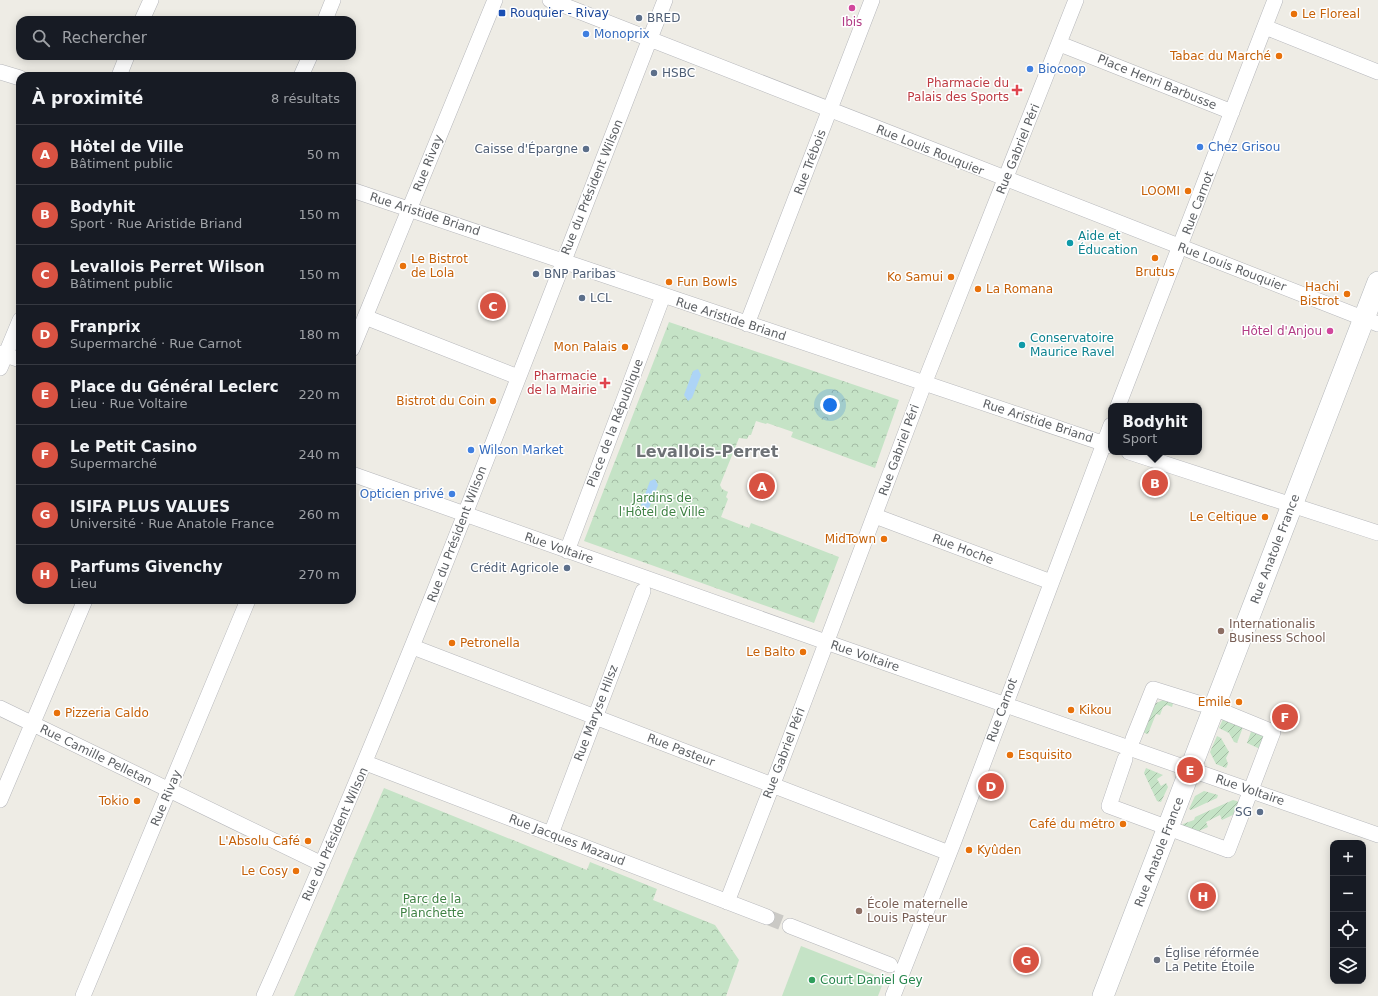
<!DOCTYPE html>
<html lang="fr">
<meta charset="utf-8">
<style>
body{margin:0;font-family:"DejaVu Sans",sans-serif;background:#20242c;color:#f1f3f6}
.controls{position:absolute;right:12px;bottom:12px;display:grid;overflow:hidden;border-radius:8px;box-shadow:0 2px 10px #0003}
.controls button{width:36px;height:36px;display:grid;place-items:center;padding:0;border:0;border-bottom:1px solid #363941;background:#171b24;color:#f1f3f6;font:20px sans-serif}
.you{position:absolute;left:830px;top:405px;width:14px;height:14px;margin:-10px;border:3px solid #fff;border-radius:50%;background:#1a73e8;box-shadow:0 0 0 6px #1a73e833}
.badge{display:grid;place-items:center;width:26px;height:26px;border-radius:50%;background:#d75242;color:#fff;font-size:13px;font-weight:700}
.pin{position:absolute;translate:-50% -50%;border:2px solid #fff;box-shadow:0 1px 4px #0006}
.popup{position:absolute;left:1108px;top:403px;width:94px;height:52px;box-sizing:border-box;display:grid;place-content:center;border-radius:8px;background:#171b24;filter:drop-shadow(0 1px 3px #0005);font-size:13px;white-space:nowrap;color:#9ea1a6}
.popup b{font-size:15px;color:#f1f3f6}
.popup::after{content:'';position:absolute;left:50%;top:100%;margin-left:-8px;border:8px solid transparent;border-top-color:#171b24}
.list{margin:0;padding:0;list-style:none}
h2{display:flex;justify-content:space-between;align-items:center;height:52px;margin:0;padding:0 16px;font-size:17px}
h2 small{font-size:13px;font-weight:400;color:#9ea1a6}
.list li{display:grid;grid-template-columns:26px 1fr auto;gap:12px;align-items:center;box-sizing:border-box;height:60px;padding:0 16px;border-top:1px solid #363941}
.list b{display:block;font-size:15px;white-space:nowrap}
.list p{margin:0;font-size:13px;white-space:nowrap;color:#9ea1a6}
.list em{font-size:13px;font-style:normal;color:#9ea1a6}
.icon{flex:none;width:22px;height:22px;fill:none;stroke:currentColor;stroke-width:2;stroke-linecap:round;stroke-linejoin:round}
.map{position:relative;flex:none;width:1378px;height:996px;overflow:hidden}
.search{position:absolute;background:#171b24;box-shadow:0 2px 10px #0003;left:16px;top:16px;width:340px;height:44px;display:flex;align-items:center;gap:10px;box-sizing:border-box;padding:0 14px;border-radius:12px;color:#9ea1a6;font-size:15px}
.panel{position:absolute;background:#171b24;box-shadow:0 2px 10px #0003;left:16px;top:72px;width:340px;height:532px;border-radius:12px}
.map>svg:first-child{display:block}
.grass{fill:#c5e3c6}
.forest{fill:url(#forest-crowns)}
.garden{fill:url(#garden-furrows)}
.water{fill:#add4f6}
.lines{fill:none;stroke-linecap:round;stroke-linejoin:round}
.street-tunnel{stroke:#cac9c5;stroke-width:15;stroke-dasharray:15 8;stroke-linecap:butt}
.street-casing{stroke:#b6b7bb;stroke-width:16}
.secondary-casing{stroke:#b4b7bb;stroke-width:22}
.street{stroke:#fff;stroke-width:15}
.secondary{stroke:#fff;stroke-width:21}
.hotel-dot{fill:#d1479c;stroke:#fff;stroke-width:1.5}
.transit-dot{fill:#1a4fb4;stroke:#fff;stroke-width:1.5}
.food-dot{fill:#e8710a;stroke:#fff;stroke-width:1.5}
.service-dot{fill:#5c6f8a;stroke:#fff;stroke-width:1.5}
.shop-dot{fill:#3f7fe0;stroke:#fff;stroke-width:1.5}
.health-dot{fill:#e0444e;stroke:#fff;stroke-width:1.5}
.culture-dot{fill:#0f9aa8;stroke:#fff;stroke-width:1.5}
.education-dot{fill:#8d6e63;stroke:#fff;stroke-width:1.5}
.worship-dot{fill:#6b7280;stroke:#fff;stroke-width:1.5}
.leisure-dot{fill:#2e9e5b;stroke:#fff;stroke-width:1.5}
.labels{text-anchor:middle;stroke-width:3;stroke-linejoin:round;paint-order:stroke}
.transit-label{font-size:12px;fill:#164399;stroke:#fff;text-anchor:start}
.food-label{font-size:12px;fill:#c56008;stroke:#fff;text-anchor:end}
.service-label{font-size:12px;fill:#4e5e75;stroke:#fff;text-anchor:start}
.hotel-label{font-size:12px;fill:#b23c85;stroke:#fff}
.shop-label{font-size:12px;fill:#366cbe;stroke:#fff;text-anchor:start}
.street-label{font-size:12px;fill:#5d6064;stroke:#fff}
.health-label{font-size:12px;fill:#be3a42;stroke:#fff;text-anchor:end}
.culture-label{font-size:12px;fill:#0d838f;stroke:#fff;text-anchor:start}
.park-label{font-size:12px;fill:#3f8244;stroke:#fff}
.education-label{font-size:12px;fill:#785e54;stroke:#fff;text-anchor:start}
.worship-label{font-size:12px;fill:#5b616d;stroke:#fff;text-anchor:start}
.leisure-label{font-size:12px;fill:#27864d;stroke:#fff;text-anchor:start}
.district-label{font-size:16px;font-weight:bold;fill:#6e7276;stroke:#fff}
</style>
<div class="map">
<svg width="1378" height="996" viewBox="0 0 1378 996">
<defs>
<pattern id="forest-crowns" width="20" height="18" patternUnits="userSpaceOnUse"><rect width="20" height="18" fill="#c5e3c6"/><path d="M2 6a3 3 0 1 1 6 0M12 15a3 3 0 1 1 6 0" fill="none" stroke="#a3bba4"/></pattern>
<pattern id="garden-furrows" width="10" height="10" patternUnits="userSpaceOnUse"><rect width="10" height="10" fill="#c5e3c6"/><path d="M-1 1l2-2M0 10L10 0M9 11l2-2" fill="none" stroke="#a3bba4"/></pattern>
</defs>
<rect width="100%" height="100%" fill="#eeece5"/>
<path class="grass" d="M 801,946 L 880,977 L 883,983 L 878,996 L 782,996 Z"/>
<path class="forest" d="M 669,322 L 899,400 L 875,468 L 791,437 L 793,432 L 767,423 L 766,424 L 756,421 L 751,435 L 749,435 L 747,439 L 739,438 L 720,485 L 722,489 L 728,492 L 726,497 L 728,499 L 721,517 L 749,528 L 751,523 L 839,557 L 814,623 L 584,541 Z
M 384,788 L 587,870 L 590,862 L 657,889 L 653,900 L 715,925 L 739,960 L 726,996 L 294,996 Z"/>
<path class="garden" d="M 1165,699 L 1174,700 L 1172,707 L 1167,705 L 1163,707 L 1160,715 L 1156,714 L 1148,734 L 1141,732 L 1150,706 Z
M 1223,719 L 1243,727 L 1237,743 L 1234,742 L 1229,733 L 1219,728 Z
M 1252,729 L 1265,735 L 1260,749 L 1247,743 Z
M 1217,736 L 1221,738 L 1229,752 L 1226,758 L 1228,764 L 1226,768 L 1216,764 L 1210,752 Z
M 1146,768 L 1163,775 L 1157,779 L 1161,786 L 1166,783 L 1168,787 L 1161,802 L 1157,801 L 1144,773 Z
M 1204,791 L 1218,795 L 1217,798 L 1191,810 L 1189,809 L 1195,796 Z
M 1233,800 L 1240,802 L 1235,814 L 1222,820 L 1220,815 L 1206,822 L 1208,827 L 1194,833 L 1182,829 L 1183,824 L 1194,820 L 1195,817 Z"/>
<path class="water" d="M 698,369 L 701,375 L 692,398 L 688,401 L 684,395 L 693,371 Z
M 655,479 L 658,485 L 649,508 L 645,511 L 641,505 L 650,481 Z"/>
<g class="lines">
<path class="street-tunnel" d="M 767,917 L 790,926"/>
<g class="street-casing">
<path id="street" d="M 550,0 L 1378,324
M 142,20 L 151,0
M 325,20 L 333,0
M 1265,27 L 1378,72
M 1060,44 L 1232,112
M 0,72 L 20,78
M 119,76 L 127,56
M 301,76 L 310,56
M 352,190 L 1111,446
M 365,317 L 518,377
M 747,324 L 872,0
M 352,349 L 495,0
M 0,353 L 20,360
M 0,368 L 20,320
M 1118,406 L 1275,0
M 1129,452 L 1378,533
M 352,474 L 840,647 L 1378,835
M 875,516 L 1051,582
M 567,551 L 663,296
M 413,647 L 949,853
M 0,708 L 322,864
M 1133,739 L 1153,689 L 1201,704
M 1125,759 L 1109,806 L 1228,850 L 1273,732 L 1224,712
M 366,763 L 767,917
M 0,800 L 85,600
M 551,834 L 643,591
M 727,902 L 777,773 L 924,384 L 1076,0
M 790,926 L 890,965
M 83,996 L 248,600
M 264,996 C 410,669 535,333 665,0
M 893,996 L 954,841 L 1111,425"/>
</g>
<g class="secondary-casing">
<path id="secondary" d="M 1103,996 L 1378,282"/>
</g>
<use href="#street" class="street"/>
<use href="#secondary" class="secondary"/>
</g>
<g class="hotel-dot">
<circle cx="852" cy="8" r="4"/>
<circle cx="1330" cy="331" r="4"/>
</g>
<rect class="transit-dot" x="498" y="9" width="8" height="8" rx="2"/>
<g class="food-dot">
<circle cx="1294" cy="14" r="4"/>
<circle cx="1279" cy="56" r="4"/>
<circle cx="1188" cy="191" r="4"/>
<circle cx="1155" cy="258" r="4"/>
<circle cx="403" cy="266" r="4"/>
<circle cx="951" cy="277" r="4"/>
<circle cx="669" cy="282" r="4"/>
<circle cx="978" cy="289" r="4"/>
<circle cx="1347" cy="294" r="4"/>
<circle cx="625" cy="347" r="4"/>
<circle cx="493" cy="401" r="4"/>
<circle cx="1265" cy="517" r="4"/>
<circle cx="884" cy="539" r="4"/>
<circle cx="452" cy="643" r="4"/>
<circle cx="803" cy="652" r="4"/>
<circle cx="1239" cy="702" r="4"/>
<circle cx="1071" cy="710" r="4"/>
<circle cx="57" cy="713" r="4"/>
<circle cx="1010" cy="755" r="4"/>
<circle cx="137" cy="801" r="4"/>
<circle cx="1123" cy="824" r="4"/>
<circle cx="308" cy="841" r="4"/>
<circle cx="969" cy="850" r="4"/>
<circle cx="296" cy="871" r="4"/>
</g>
<g class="service-dot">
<circle cx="639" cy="18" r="4"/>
<circle cx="654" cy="73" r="4"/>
<circle cx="586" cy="149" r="4"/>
<circle cx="536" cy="274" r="4"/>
<circle cx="582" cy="298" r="4"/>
<circle cx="567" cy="568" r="4"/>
<circle cx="1260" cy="812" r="4"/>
</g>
<g class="shop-dot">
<circle cx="586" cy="34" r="4"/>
<circle cx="1030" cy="69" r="4"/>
<circle cx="1200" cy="147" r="4"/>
<circle cx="471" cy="450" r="4"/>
<circle cx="452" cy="494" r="4"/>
</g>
<g class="health-dot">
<path d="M1015 84h4v4h4v4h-4v4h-4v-4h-4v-4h4z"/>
<path d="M603 377h4v4h4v4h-4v4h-4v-4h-4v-4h4z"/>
</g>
<g class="culture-dot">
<circle cx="1070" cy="243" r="4"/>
<circle cx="1022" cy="345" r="4"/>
</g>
<g class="education-dot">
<circle cx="1221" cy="631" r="4"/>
<circle cx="859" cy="911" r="4"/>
</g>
<circle class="worship-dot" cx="1157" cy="960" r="4"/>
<circle class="leisure-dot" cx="812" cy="980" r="4"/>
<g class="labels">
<g class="transit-label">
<text x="510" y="17">Rouquier - Rivay</text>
</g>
<g class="food-label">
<text x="1302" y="18" text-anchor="start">Le Floreal</text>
<text x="1271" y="60">Tabac du Marché</text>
<text x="1180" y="195">LOOMI</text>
<text x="411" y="263" text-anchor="start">Le Bistrot<tspan x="411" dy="14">de Lola</tspan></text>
<text x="1155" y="276" text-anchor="middle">Brutus</text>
<text x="943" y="281">Ko Samui</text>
<text x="677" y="286" text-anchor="start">Fun Bowls</text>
<text x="1339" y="291">Hachi<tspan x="1339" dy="14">Bistrot</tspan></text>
<text x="986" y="293" text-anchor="start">La Romana</text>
<text x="617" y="351">Mon Palais</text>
<text x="485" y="405">Bistrot du Coin</text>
<text x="1257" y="521">Le Celtique</text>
<text x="876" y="543">MidTown</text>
<text x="460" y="647" text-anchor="start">Petronella</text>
<text x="795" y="656">Le Balto</text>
<text x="1231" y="706">Emile</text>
<text x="1079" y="714" text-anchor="start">Kikou</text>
<text x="65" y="717" text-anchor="start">Pizzeria Caldo</text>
<text x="1018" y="759" text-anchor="start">Esquisito</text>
<text x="129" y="805">Tokio</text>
<text x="1115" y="828">Café du métro</text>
<text x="300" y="845">L'Absolu Café</text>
<text x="977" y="854" text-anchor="start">Kyûden</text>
<text x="288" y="875">Le Cosy</text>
</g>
<g class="service-label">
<text x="647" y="22">BRED</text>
<text x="662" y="77">HSBC</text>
<text x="578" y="153" text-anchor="end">Caisse d'Épargne</text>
<text x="544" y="278">BNP Paribas</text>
<text x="590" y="302">LCL</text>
<text x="559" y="572" text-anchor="end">Crédit Agricole</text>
<text x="1252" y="816" text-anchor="end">SG</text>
</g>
<g class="hotel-label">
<text x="852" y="26">Ibis</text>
<text x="1322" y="335" text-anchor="end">Hôtel d'Anjou</text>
</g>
<g class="shop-label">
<text x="594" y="38">Monoprix</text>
<text x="1038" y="73">Biocoop</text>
<text x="1208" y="151">Chez Grisou</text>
<text x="479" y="454">Wilson Market</text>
<text x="444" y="498" text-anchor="end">Opticien privé</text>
</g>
<g class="street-label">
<text transform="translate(1157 82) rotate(22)" y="4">Place Henri Barbusse</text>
<text transform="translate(1018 149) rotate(-68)" y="4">Rue Gabriel Péri</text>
<text transform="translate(930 150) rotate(22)" y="4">Rue Louis Rouquier</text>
<text transform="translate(810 162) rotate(-69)" y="4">Rue Trébois</text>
<text transform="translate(428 163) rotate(-68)" y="4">Rue Rivay</text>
<text transform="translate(592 187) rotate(-68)" y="4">Rue du Président Wilson</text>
<text transform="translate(1198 203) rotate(-69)" y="4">Rue Carnot</text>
<text transform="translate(425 214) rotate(18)" y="4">Rue Aristide Briand</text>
<text transform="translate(1232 267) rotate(21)" y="4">Rue Louis Rouquier</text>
<text transform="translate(731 319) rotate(18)" y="4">Rue Aristide Briand</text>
<text transform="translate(1038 421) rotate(18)" y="4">Rue Aristide Briand</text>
<text transform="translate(615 423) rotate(-69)" y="4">Place de la République</text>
<text transform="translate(899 450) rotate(-70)" y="4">Rue Gabriel Péri</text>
<text transform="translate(457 534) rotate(-69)" y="4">Rue du Président Wilson</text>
<text transform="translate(559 548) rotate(19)" y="4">Rue Voltaire</text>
<text transform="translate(963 549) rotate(21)" y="4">Rue Hoche</text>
<text transform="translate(1275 549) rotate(-69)" y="4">Rue Anatole France</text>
<text transform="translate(865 656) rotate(19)" y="4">Rue Voltaire</text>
<text transform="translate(1002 710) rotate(-70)" y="4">Rue Carnot</text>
<text transform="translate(596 713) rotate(-69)" y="4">Rue Maryse Hilsz</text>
<text transform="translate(681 750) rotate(21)" y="4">Rue Pasteur</text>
<text transform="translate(784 753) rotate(-69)" y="4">Rue Gabriel Péri</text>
<text transform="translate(96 755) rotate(26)" y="4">Rue Camille Pelletan</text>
<text transform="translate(1250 790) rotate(19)" y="4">Rue Voltaire</text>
<text transform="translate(166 798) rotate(-67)" y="4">Rue Rivay</text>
<text transform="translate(335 834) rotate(-66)" y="4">Rue du Président Wilson</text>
<text transform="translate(567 840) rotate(21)" y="4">Rue Jacques Mazaud</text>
<text transform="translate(1159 852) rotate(-69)" y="4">Rue Anatole France</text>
</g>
<g class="health-label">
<text x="1009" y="87">Pharmacie du<tspan x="1009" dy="14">Palais des Sports</tspan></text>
<text x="597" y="380">Pharmacie<tspan x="597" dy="14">de la Mairie</tspan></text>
</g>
<g class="culture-label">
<text x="1078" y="240">Aide et<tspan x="1078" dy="14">Éducation</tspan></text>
<text x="1030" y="342">Conservatoire<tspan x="1030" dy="14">Maurice Ravel</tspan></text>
</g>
<g class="park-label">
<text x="662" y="502">Jardins de<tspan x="662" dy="14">l'Hôtel de Ville</tspan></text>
<text x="432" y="903">Parc de la<tspan x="432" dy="14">Planchette</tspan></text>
</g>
<g class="education-label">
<text x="1229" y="628">Internationalis<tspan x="1229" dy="14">Business School</tspan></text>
<text x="867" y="908">École maternelle<tspan x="867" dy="14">Louis Pasteur</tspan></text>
</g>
<g class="worship-label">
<text x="1165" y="957">Église réformée<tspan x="1165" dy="14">La Petite Étoile</tspan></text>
</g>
<g class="leisure-label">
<text x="820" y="984">Court Daniel Gey</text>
</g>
<g class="district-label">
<text x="707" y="457">Levallois-Perret</text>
</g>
</g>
</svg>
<div class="controls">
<button>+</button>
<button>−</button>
<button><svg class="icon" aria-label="locate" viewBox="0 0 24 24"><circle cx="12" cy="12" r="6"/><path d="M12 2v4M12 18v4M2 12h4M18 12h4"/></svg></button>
<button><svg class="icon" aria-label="layers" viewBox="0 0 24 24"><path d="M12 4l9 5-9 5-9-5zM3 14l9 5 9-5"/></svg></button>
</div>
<div class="you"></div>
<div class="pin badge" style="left:762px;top:486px">A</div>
<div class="pin badge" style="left:1155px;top:483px">B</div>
<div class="popup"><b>Bodyhit</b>Sport</div>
<div class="pin badge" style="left:493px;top:306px">C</div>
<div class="pin badge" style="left:991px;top:786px">D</div>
<div class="pin badge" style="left:1190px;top:770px">E</div>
<div class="pin badge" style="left:1285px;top:717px">F</div>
<div class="pin badge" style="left:1026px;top:960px">G</div>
<div class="pin badge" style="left:1203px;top:896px">H</div>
<div class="search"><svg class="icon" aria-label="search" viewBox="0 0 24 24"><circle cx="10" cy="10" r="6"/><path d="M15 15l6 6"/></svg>Rechercher</div>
<section class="panel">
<h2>À proximité<small>8 résultats</small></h2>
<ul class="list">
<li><span class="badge">A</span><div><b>Hôtel de Ville</b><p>Bâtiment public</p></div><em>50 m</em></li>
<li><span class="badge">B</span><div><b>Bodyhit</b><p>Sport · Rue Aristide Briand</p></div><em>150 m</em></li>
<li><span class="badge">C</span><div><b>Levallois Perret Wilson</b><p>Bâtiment public</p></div><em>150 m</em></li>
<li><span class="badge">D</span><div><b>Franprix</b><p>Supermarché · Rue Carnot</p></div><em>180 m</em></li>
<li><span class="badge">E</span><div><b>Place du Général Leclerc</b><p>Lieu · Rue Voltaire</p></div><em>220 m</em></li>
<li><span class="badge">F</span><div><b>Le Petit Casino</b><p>Supermarché</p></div><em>240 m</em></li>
<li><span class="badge">G</span><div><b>ISIFA PLUS VALUES</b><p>Université · Rue Anatole France</p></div><em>260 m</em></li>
<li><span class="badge">H</span><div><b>Parfums Givenchy</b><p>Lieu</p></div><em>270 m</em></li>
</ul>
</section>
</div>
